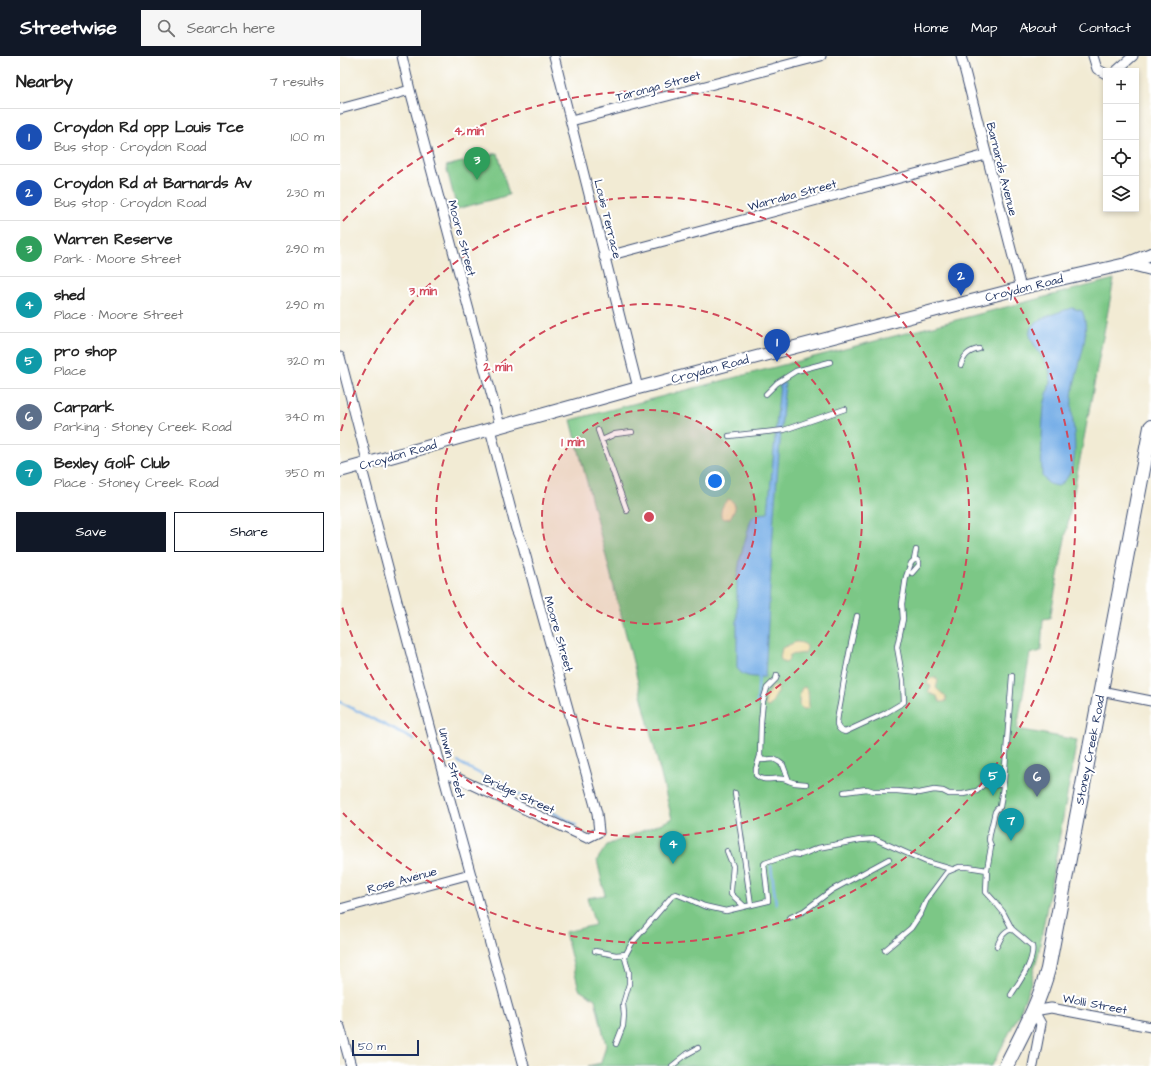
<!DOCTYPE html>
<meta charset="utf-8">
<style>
body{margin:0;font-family:"Architects Daughter",sans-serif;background:#f6f6f6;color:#222}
.controls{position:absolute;right:12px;top:12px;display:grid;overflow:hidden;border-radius:0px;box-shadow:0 2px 6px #0003}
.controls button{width:36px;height:36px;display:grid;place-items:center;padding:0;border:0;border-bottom:1px solid #e0e0e0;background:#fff;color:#222;font:20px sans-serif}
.scale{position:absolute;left:12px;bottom:10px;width:67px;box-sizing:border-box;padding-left:4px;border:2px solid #1b2f5e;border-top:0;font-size:11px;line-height:14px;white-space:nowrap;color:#1b2f5e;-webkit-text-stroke:3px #fff;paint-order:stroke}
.you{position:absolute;left:375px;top:425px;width:14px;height:14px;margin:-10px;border:3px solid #fff;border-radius:50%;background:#1a73e8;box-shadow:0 0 0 6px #1a73e833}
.badge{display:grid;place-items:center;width:26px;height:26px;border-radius:50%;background:#111827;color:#fff;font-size:13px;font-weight:700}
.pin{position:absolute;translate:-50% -33px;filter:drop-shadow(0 1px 2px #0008)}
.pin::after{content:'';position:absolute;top:21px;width:14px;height:12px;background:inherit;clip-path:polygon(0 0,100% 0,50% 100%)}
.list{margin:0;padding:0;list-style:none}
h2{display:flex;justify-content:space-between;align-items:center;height:52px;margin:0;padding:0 16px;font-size:17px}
h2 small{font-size:13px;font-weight:400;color:#767676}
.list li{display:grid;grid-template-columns:26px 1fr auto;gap:12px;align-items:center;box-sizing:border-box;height:56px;padding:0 16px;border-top:1px solid #e0e0e0}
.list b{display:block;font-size:15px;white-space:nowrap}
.list p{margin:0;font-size:13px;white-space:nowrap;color:#767676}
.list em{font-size:13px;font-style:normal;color:#767676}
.actions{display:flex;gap:8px;padding:12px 16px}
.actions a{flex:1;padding:9px 0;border:1px solid #111827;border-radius:0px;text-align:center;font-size:14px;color:#111827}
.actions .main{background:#111827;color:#fff}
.icon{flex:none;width:22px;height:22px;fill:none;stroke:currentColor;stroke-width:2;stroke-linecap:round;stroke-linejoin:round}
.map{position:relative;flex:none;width:811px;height:1010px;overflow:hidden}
header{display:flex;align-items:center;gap:24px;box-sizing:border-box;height:56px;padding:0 20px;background:#111827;color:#fff}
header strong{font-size:19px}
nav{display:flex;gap:22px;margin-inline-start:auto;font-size:14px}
.search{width:280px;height:36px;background:#f6f6f6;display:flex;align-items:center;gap:10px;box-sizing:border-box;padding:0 14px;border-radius:0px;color:#767676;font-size:15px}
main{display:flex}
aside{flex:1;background:#fff}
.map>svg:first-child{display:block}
.green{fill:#7bc786;stroke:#4b7b72}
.sand{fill:#eeda9e;stroke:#84847e}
.water{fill:#77afe7;stroke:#496fa2}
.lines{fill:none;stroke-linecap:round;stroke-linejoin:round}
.stream{stroke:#77afe7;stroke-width:2.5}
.service-casing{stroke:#3b4b70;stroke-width:6}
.minor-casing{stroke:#3b4b70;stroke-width:11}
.secondary-casing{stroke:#3b4b70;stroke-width:14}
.primary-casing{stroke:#3b4b70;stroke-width:16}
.service{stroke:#fff;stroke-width:4.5}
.minor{stroke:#fff;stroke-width:9}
.secondary{stroke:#fff;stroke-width:12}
.primary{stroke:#fff;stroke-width:14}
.ring{fill:none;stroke:#d1495b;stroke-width:2;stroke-dasharray:7 5}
.labels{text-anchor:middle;stroke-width:4;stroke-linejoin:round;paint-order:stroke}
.street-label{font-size:12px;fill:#1b2f5e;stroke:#fff}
.centre{fill:#d1495b;stroke:#fff;stroke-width:2}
.ring-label{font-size:12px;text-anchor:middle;font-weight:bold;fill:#d1495b;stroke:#fff;stroke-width:4;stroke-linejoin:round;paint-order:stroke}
</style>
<header>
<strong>Streetwise</strong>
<div class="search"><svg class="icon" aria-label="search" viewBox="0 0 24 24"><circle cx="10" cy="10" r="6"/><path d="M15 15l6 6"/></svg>Search here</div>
<nav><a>Home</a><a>Map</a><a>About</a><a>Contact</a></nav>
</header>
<main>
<aside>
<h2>Nearby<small>7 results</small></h2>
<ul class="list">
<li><span class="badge" style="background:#1a4fb4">1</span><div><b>Croydon Rd opp Louis Tce</b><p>Bus stop · Croydon Road</p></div><em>100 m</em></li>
<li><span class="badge" style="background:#1a4fb4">2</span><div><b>Croydon Rd at Barnards Av</b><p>Bus stop · Croydon Road</p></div><em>230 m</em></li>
<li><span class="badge" style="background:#2e9e5b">3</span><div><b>Warren Reserve</b><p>Park · Moore Street</p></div><em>290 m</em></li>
<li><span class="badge" style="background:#0f9aa8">4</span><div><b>shed</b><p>Place · Moore Street</p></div><em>290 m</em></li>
<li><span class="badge" style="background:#0f9aa8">5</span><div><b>pro shop</b><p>Place</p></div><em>320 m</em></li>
<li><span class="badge" style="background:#5c6f8a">6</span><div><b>Carpark</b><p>Parking · Stoney Creek Road</p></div><em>340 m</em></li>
<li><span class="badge" style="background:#0f9aa8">7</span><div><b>Bexley Golf Club</b><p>Place · Stoney Creek Road</p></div><em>350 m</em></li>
</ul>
<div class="actions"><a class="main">Save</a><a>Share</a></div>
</aside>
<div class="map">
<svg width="811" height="1010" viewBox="0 0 811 1010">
<rect width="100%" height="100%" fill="#fff"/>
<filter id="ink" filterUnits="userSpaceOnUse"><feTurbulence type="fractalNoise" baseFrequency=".025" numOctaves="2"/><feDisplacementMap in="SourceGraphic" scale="8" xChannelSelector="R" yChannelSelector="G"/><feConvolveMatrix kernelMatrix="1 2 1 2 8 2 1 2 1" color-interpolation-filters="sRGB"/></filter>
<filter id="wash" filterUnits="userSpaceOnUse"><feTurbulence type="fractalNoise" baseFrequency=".012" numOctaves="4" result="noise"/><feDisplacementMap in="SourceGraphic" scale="16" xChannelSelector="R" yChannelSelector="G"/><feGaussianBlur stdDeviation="0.9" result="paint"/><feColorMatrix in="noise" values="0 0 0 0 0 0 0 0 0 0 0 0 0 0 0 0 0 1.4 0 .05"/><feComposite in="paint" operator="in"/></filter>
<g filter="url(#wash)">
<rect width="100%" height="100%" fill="#f2ebd4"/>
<path class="green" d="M 158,97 L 169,139 L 117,153 L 106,110 Z
M 774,223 L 710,562 L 703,563 L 701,595 L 690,598 L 677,673 L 737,684 L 698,900 L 690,929 L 680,956 L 652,1010 L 248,1010 L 261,1007 L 266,989 L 255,943 L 239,933 L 225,876 L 255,869 L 247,842 L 265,839 L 257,804 L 267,789 L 332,763 L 291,598 L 231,364 Z"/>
<path class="sand" d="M 389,443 L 394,447 L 395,453 L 390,462 L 385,463 L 381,461 C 380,454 383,447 389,443 Z
M 456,586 C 460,586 464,587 467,590 L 467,593 L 465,597 L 450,599 L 448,605 L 446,607 L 442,606 L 440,601 L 442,592 Z
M 595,621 L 598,625 L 596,632 L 606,641 L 606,645 L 604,646 L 600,646 L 598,643 L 597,640 L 589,637 L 588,636 L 591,630 L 587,628 L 588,625 L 591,622 Z
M 434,630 L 438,631 L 438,636 L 430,650 L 427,651 L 425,649 C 425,642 428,634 434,630 Z
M 465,631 L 468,634 L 469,651 L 467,653 L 463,653 L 459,649 L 460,636 L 462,632 Z"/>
<path class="water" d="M 732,252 L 742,255 C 753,278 734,317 732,341 C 730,365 740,391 731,414 C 728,422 724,426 718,430 L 709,428 L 702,420 C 701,397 702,373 704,350 C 706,340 712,326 710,317 C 708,304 687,285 690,274 C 692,263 723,255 732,252 Z
M 445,327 L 434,458 L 425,621 C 414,621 403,622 397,612 L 397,522 L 400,503 L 411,463 C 416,457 421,458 428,457 L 440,328 Z"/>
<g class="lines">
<path class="stream" d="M 0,646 L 74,684
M 417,648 L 419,619
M 118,706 L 236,769
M 431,810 L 436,848"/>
</g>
</g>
<g filter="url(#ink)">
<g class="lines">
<g class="service-casing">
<path id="service" d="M 621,309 C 624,299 629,295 639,293
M 426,338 L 437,327 L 456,315 L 490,306
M 258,374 L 287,455
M 389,380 L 444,374 L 505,353
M 262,384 L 275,378 L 292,376
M 574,504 L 576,494
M 517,560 C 511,588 505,615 501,643 C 500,651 497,660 497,668 C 498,673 501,675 505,676 L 544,658 L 564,646 L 563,625 L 557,591 L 563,563 L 562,548 L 566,521 L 571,507 L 574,504 L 577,504 L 579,506 L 579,509 L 572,517
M 437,619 L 436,623 L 427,632 L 423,645 L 421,666 L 420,700 L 422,704 L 434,703 L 439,706 L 443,709 L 449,725 L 455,727 L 466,728
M 420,700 L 416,713 L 416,719 C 424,727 433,721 443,723 C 445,723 447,724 449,725
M 504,736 L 527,733 L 533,735 L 557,735 L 579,737 L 594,734 L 603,735 L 609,738 L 623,738 L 637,735 L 644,728 L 663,729
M 395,737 L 411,849
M 387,795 L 393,810 L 391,834 L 391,838 L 404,850
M 647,814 L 651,791 L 649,784 L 650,777 L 655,756 L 657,753 L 660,751 L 664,725 L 672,620
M 449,862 L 464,855 L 492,834 L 549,803
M 657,890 C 661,882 663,875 672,873 L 692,890 C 695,905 679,926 671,939
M 545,894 L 571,872 L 581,857 L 587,843 L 607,816 L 619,811 L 628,811 L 647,814 L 646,836 L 655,846 L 663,856 L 672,873
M 255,895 L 276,899 L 286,898
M 276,988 L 283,970 L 284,958 L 283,948 L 289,928 L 289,916 L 285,902 L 286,898 L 292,887 L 333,839 L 336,838 L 351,844 L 364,850 L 386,855 L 428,845 L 428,843 L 424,808 L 425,807 L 453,798 L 460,799 L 466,797 L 478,792 L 520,784 L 535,783 L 587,806 L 611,813
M 332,1010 L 347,998 L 358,992"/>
</g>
<g class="minor-casing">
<path id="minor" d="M 62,0 L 70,34 L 160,370
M 214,0 L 298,332
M 621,0 L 681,232
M 753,0 L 757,13 L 766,18
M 776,15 L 793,0
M 0,53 L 70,34
M 231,65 L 481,0
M 264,201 L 646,99
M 0,301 L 28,408
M 21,409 L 102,715 L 184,1010
M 761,635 L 811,645
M 102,715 L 247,782 L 259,776 L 257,757 L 183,490 L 176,473 L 150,373
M 0,853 L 130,818
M 0,971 L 11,1010
M 693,1010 L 701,968 L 694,955 L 711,952 L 811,971"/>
</g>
<g class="secondary-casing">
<path id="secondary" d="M 786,208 L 792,208 L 811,213
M 0,415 L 298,332 L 681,232 L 786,208 L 811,198"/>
</g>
<g class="primary-casing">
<path id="primary" d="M 666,1010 C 682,978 699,948 708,913 L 811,371"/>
</g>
<use href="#service" class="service"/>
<use href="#minor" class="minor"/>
<use href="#secondary" class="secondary"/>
<use href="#primary" class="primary"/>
</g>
</g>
<circle cx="309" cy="461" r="107" fill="#d1495b" fill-opacity=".12"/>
<g class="ring">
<circle cx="309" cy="461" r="107"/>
<circle cx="309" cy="461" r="213"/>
<path d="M1 375A320 320 0 1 1 1 547"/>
<path d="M3 165A426 426 0 1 1 3 757"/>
</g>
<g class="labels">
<g class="street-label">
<text transform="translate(318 30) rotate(-15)" y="4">Taronga Street</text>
<text transform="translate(662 113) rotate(76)" y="4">Barnards Avenue</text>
<text transform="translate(452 139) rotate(-15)" y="4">Warraba Street</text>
<text transform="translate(268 163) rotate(76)" y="4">Louis Terrace</text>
<text transform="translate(122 182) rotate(75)" y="4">Moore Street</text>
<text transform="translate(684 232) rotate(-14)" y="4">Croydon Road</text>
<text transform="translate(370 313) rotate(-15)" y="4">Croydon Road</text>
<text transform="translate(58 399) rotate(-16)" y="4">Croydon Road</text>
<text transform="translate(219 578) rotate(74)" y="4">Moore Street</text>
<text transform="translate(750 694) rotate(-79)" y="4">Stoney Creek Road</text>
<text transform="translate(112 707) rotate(75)" y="4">Unwin Street</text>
<text transform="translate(179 738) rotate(25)" y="4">Bridge Street</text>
<text transform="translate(62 824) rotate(-15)" y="4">Rose Avenue</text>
<text transform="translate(755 948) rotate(11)" y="4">Wolli Street</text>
</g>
</g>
<circle cx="309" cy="461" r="6" class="centre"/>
<g class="ring-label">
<text x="129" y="79">4 min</text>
<text x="83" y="239">3 min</text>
<text x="158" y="315">2 min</text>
<text x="233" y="390">1 min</text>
</g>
</svg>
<div class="controls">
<button>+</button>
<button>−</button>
<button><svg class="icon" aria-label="locate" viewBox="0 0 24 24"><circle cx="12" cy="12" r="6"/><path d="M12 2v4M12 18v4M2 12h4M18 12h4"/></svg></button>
<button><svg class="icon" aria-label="layers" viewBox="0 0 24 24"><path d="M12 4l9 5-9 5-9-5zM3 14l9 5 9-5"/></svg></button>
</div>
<div class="scale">50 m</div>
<div class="you"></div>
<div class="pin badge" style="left:437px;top:306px;background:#1a4fb4">1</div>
<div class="pin badge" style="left:621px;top:240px;background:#1a4fb4">2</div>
<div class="pin badge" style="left:137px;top:124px;background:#2e9e5b">3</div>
<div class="pin badge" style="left:333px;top:808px;background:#0f9aa8">4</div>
<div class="pin badge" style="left:653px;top:740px;background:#0f9aa8">5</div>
<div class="pin badge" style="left:697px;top:741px;background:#5c6f8a">6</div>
<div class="pin badge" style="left:671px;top:785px;background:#0f9aa8">7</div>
</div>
</main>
